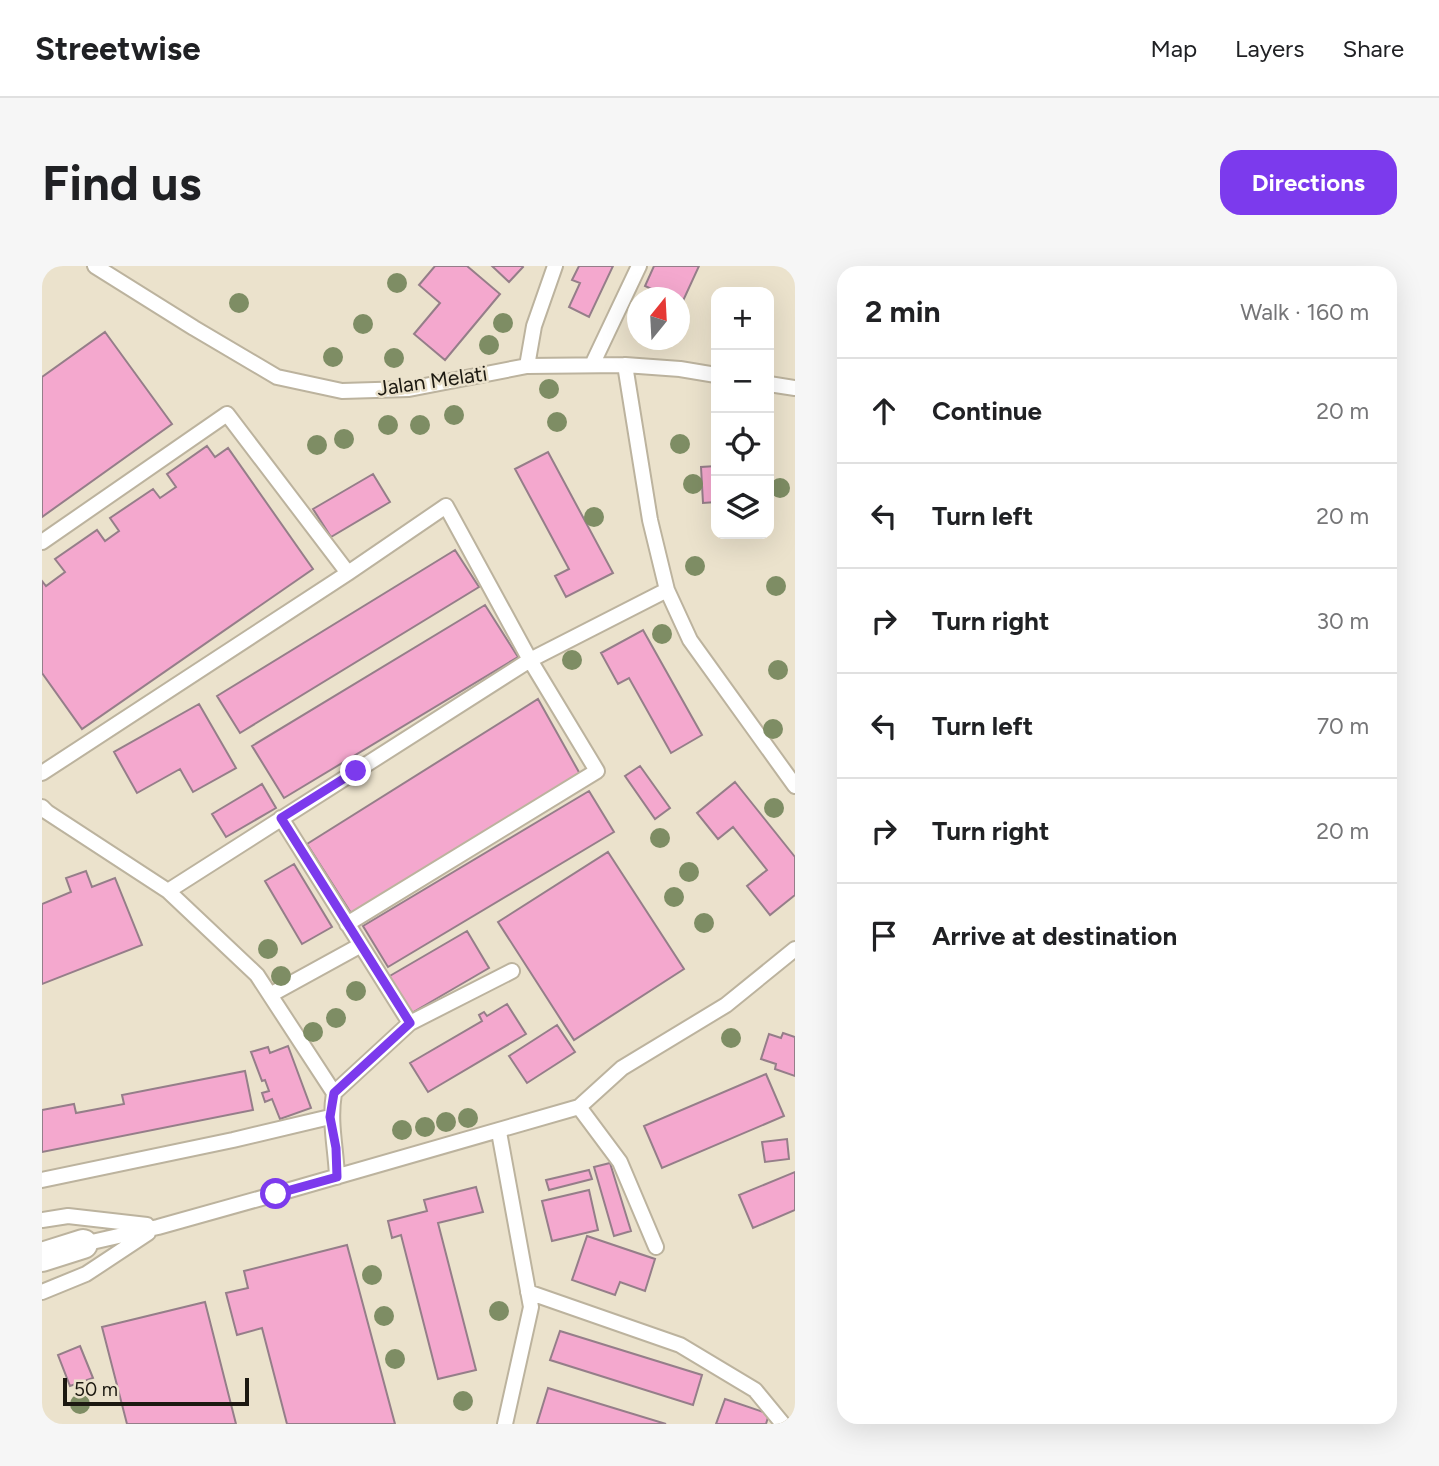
<!DOCTYPE html>
<meta charset="utf-8">
<style>
body{margin:0;font-family:Figtree,sans-serif;background:#f6f6f6;color:#202124}
.controls{position:absolute;right:21px;top:21px;display:grid;overflow:hidden;border-radius:14px;box-shadow:0 7px 28px #0002}
.controls button{width:63px;height:63px;display:grid;place-items:center;padding:0;border:0;border-bottom:2px solid #e0e0e0;background:#fff;color:#202124;font:35px sans-serif}
.compass{position:absolute;left:585px;top:21px;width:63px;height:63px;border-radius:50%;background:#fff;box-shadow:0 7px 28px #0002;rotate:18deg}
.scale{position:absolute;left:21px;bottom:18px;width:186px;box-sizing:border-box;padding-left:7px;border:4px solid #1c1911;border-top:0;font-size:19px;line-height:24px;white-space:nowrap;color:#1c1911;-webkit-text-stroke:5px #ebe2cc;paint-order:stroke}
.stop{position:absolute;width:21px;height:21px;margin:-16px;border:5px solid #7c3aed;border-radius:50%;background:#fff}
.stop.end{background:#7c3aed;border-color:#fff;box-shadow:0 2px 7px #0008}
.list{margin:0;padding:0;list-style:none}
h2{display:flex;justify-content:space-between;align-items:center;height:91px;margin:0;padding:0 28px;font-size:30px}
h2 small{font-size:23px;font-weight:400;color:#757577}
.list li{display:grid;grid-template-columns:46px 1fr auto;gap:21px;align-items:center;box-sizing:border-box;height:105px;padding:0 28px;border-top:2px solid #e0e0e0}
.list b{display:block;font-size:26px;white-space:nowrap}
.list em{font-size:23px;font-style:normal;color:#757577}
.icon{flex:none;width:38px;height:38px;fill:none;stroke:currentColor;stroke-width:2;stroke-linecap:round;stroke-linejoin:round}
.map{position:relative;flex:none;width:753px;height:1158px;overflow:hidden;border-radius:21px}
header{display:flex;align-items:center;gap:42px;box-sizing:border-box;height:98px;padding:0 35px;background:#fff;border-bottom:2px solid #e0e0e0}
header strong{font-size:33px}
nav{display:flex;gap:38px;margin-inline-start:auto;font-size:24px}
.intro{display:flex;align-items:center;justify-content:space-between;box-sizing:border-box;height:168px;padding:0 42px}
h1{margin:0;font-size:49px}
.button{padding:18px 32px;border-radius:21px;background:#7c3aed;color:#fff;font-size:24px;font-weight:700}
main{display:flex;gap:42px;padding:0 42px}
aside{flex:1;background:#fff;border-radius:21px;box-shadow:0 7px 28px #0002}
.map>svg:first-child{display:block}
.building{fill:#f4a8ce;stroke:#957e89;stroke-width:2}
.lines{fill:none;stroke-linecap:round;stroke-linejoin:round}
.lane-casing{stroke:#bcb39e;stroke-width:18}
.street-casing{stroke:#bcb39e;stroke-width:32}
.lane{stroke:#fff;stroke-width:14}
.street{stroke:#fff;stroke-width:28}
.tree{fill:#7e8d64}
.route{stroke:#7c3aed;stroke-width:9}
.labels{text-anchor:middle;stroke-width:5;stroke-linejoin:round;paint-order:stroke}
.street-label{font-size:21px;fill:#1c1911;stroke:#ebe2cc}
</style>
<header>
<strong>Streetwise</strong>
<nav><a>Map</a><a>Layers</a><a>Share</a></nav>
</header>
<div class="intro"><h1>Find us</h1><a class="button">Directions</a></div>
<main>
<div class="map">
<svg width="753" height="1158" viewBox="0 0 753 1158">
<rect width="100%" height="100%" fill="#ebe2cc"/>
<path class="building" d="M 393,0 L 425,0 L 458,28 L 403,94 L 372,68 L 398,37 L 377,19 Z
M 450,0 L 480,0 L 481,1 L 467,16 Z
M 537,0 L 571,0 L 547,51 L 527,41 L 538,17 L 530,14 Z
M 612,0 L 657,0 L 640,37 L 638,35 L 638,32 L 629,32 L 603,20 Z
M 63,66 L 130,158 L 0,251 L 0,111 Z
M 165,180 L 173,191 L 186,182 L 271,303 L 40,463 L 0,407 L 0,315 L 4,320 L 23,306 L 13,293 L 55,264 L 63,275 L 77,265 L 68,252 L 111,223 L 118,232 L 134,221 L 125,208 Z
M 506,186 L 571,307 L 524,331 L 513,310 L 527,303 L 473,203 Z
M 674,200 L 674,236 L 661,237 L 659,201 Z
M 331,208 L 348,236 L 289,271 L 271,243 Z
M 413,284 L 437,321 L 198,467 L 175,430 Z
M 443,339 L 476,391 L 242,532 L 210,480 Z
M 601,364 L 660,469 L 629,487 L 587,412 L 576,418 L 559,387 Z
M 496,433 L 538,508 L 309,647 L 265,578 Z
M 157,438 L 194,502 L 151,526 L 138,503 L 95,527 L 72,486 Z
M 598,500 L 628,542 L 613,553 L 583,510 Z
M 693,516 L 753,591 L 753,629 L 728,649 L 705,620 L 725,604 L 691,561 L 676,573 L 655,547 Z
M 220,518 L 234,542 L 184,571 L 170,548 Z
M 547,525 L 572,566 L 346,701 L 321,660 Z
M 566,586 L 642,703 L 532,774 L 456,656 Z
M 252,598 L 290,661 L 260,678 L 223,615 Z
M 44,605 L 50,621 L 73,612 L 100,679 L 0,718 L 0,638 L 29,626 L 24,612 Z
M 425,665 L 447,702 L 368,748 L 346,711 Z
M 465,738 L 484,768 L 386,826 L 368,797 L 440,755 L 437,749 L 442,746 L 445,750 Z
M 515,759 L 533,786 L 485,817 L 467,790 Z
M 741,767 L 753,771 L 753,810 L 733,803 L 734,798 L 719,793 L 727,768 L 739,772 Z
M 246,780 L 269,842 L 238,853 L 230,833 L 223,836 L 220,827 L 227,825 L 223,814 L 220,815 L 209,786 L 226,781 L 228,787 Z
M 203,805 L 211,844 L 0,886 L 0,844 L 32,838 L 34,847 L 82,838 L 80,829 Z
M 724,808 L 742,850 L 620,902 L 602,860 Z
M 745,873 L 747,893 L 723,896 L 720,876 Z
M 568,897 L 589,965 L 572,970 L 552,901 Z
M 547,904 L 550,913 L 507,924 L 504,914 Z
M 753,906 L 753,944 L 711,962 L 697,929 Z
M 434,921 L 441,946 L 396,957 L 434,1104 L 396,1113 L 359,969 L 350,972 L 346,955 L 385,945 L 382,934 Z
M 547,924 L 556,964 L 510,975 L 500,935 Z
M 545,970 L 613,993 L 603,1025 L 578,1016 L 573,1029 L 530,1014 Z
M 305,979 L 353,1158 L 245,1158 L 220,1062 L 195,1069 L 184,1027 L 206,1022 L 202,1005 Z
M 163,1036 L 194,1158 L 85,1158 L 60,1061 Z
M 518,1065 L 660,1109 L 651,1139 L 508,1094 Z
M 38,1080 L 51,1112 L 28,1120 L 16,1089 Z
M 506,1122 L 624,1158 L 495,1158 Z
M 683,1133 L 727,1148 L 724,1158 L 674,1158 Z"/>
<g class="lines">
<g class="lane-casing">
<path id="lane" d="M 53,0 L 152,62 L 235,111 L 300,125 L 367,123 L 485,100 L 583,99 L 638,103 L 674,109
M 550,99 L 597,0
M 583,99 L 608,254 L 625,324 L 648,374 L 753,520
M 485,100 L 492,60 L 513,0
M 727,118 L 753,122
M 0,276 L 185,148 L 306,307
M 0,507 L 306,307 L 404,240 L 488,394 L 555,505 L 305,658
M 0,541 L 5,546 L 126,625 L 215,709 L 292,827 C 287,857 294,882 295,911
M 239,552 L 368,757 L 292,827
M 126,625 L 488,394 L 625,324
M 228,729 L 319,679
M 368,757 L 470,705
M 537,841 L 578,896 L 614,981
M 457,866 L 489,1041 L 463,1158
M 0,914 L 191,874 L 288,851
M 0,954 L 26,950 L 105,959
M 41,978 L 116,961 L 234,928 L 537,841 L 580,802 L 684,739 L 753,683
M 0,1026 L 44,1008 L 106,967
M 486,1026 L 638,1079 L 713,1124 L 741,1158"/>
</g>
<g class="street-casing">
<path id="street" d="M 0,991 L 41,978"/>
</g>
<use href="#lane" class="lane"/>
<use href="#street" class="street"/>
</g>
<g class="tree">
<circle cx="355" cy="17" r="10"/>
<circle cx="197" cy="37" r="10"/>
<circle cx="461" cy="57" r="10"/>
<circle cx="321" cy="58" r="10"/>
<circle cx="447" cy="79" r="10"/>
<circle cx="291" cy="91" r="10"/>
<circle cx="352" cy="92" r="10"/>
<circle cx="507" cy="123" r="10"/>
<circle cx="412" cy="149" r="10"/>
<circle cx="515" cy="156" r="10"/>
<circle cx="346" cy="159" r="10"/>
<circle cx="378" cy="159" r="10"/>
<circle cx="302" cy="173" r="10"/>
<circle cx="638" cy="178" r="10"/>
<circle cx="275" cy="179" r="10"/>
<circle cx="651" cy="218" r="10"/>
<circle cx="738" cy="222" r="10"/>
<circle cx="552" cy="251" r="10"/>
<circle cx="653" cy="300" r="10"/>
<circle cx="734" cy="320" r="10"/>
<circle cx="620" cy="368" r="10"/>
<circle cx="530" cy="394" r="10"/>
<circle cx="736" cy="404" r="10"/>
<circle cx="731" cy="463" r="10"/>
<circle cx="732" cy="542" r="10"/>
<circle cx="618" cy="572" r="10"/>
<circle cx="647" cy="606" r="10"/>
<circle cx="632" cy="631" r="10"/>
<circle cx="662" cy="657" r="10"/>
<circle cx="226" cy="683" r="10"/>
<circle cx="239" cy="710" r="10"/>
<circle cx="314" cy="725" r="10"/>
<circle cx="294" cy="752" r="10"/>
<circle cx="271" cy="766" r="10"/>
<circle cx="689" cy="772" r="10"/>
<circle cx="426" cy="852" r="10"/>
<circle cx="404" cy="856" r="10"/>
<circle cx="383" cy="861" r="10"/>
<circle cx="360" cy="864" r="10"/>
<circle cx="330" cy="1009" r="10"/>
<circle cx="457" cy="1045" r="10"/>
<circle cx="342" cy="1050" r="10"/>
<circle cx="353" cy="1093" r="10"/>
<circle cx="421" cy="1135" r="10"/>
<circle cx="38" cy="1138" r="10"/>
</g>
<g class="lines">
<path class="route" d="M 234,928 L 295,911 L 294,882 L 288,851 L 292,827 L 368,757 L 239,552 L 314,505"/>
</g>
<g class="labels">
<g class="street-label">
<text transform="translate(390 115) rotate(-8)" y="7">Jalan Melati</text>
</g>
</g>
</svg>
<div class="controls">
<button>+</button>
<button>−</button>
<button><svg class="icon" aria-label="locate" viewBox="0 0 24 24"><circle cx="12" cy="12" r="6"/><path d="M12 2v4M12 18v4M2 12h4M18 12h4"/></svg></button>
<button><svg class="icon" aria-label="layers" viewBox="0 0 24 24"><path d="M12 4l9 5-9 5-9-5zM3 14l9 5 9-5"/></svg></button>
</div>
<svg class="compass" viewBox="-18 -18 36 36"><path d="M0-13l5 13h-10z" fill="#e53935"/><path d="M0 13l5-13h-10z" fill="#757577"/></svg>
<div class="scale">50 m</div>
<div class="stop" style="left:234px;top:928px"></div>
<div class="stop end" style="left:314px;top:505px"></div>
</div>
<aside>
<h2>2 min<small>Walk · 160 m</small></h2>
<ul class="list">
<li><svg class="icon" aria-label="ahead" viewBox="0 0 24 24"><path d="M12 20V5M6 11l6-6 6 6"/></svg><div><b>Continue</b></div><em>20 m</em></li>
<li><svg class="icon" aria-label="left" viewBox="0 0 24 24"><path d="M17 20v-9H6M10 6l-5 5 5 5"/></svg><div><b>Turn left</b></div><em>20 m</em></li>
<li><svg class="icon" aria-label="right" viewBox="0 0 24 24"><path d="M7 20v-9h11M14 6l5 5-5 5"/></svg><div><b>Turn right</b></div><em>30 m</em></li>
<li><svg class="icon" aria-label="left" viewBox="0 0 24 24"><path d="M17 20v-9H6M10 6l-5 5 5 5"/></svg><div><b>Turn left</b></div><em>70 m</em></li>
<li><svg class="icon" aria-label="right" viewBox="0 0 24 24"><path d="M7 20v-9h11M14 6l5 5-5 5"/></svg><div><b>Turn right</b></div><em>20 m</em></li>
<li><svg class="icon" aria-label="arrive" viewBox="0 0 24 24"><path d="M6 21V4h12l-3 4 3 4H6"/></svg><div><b>Arrive at destination</b></div></li>
</ul>
</aside>
</main>
